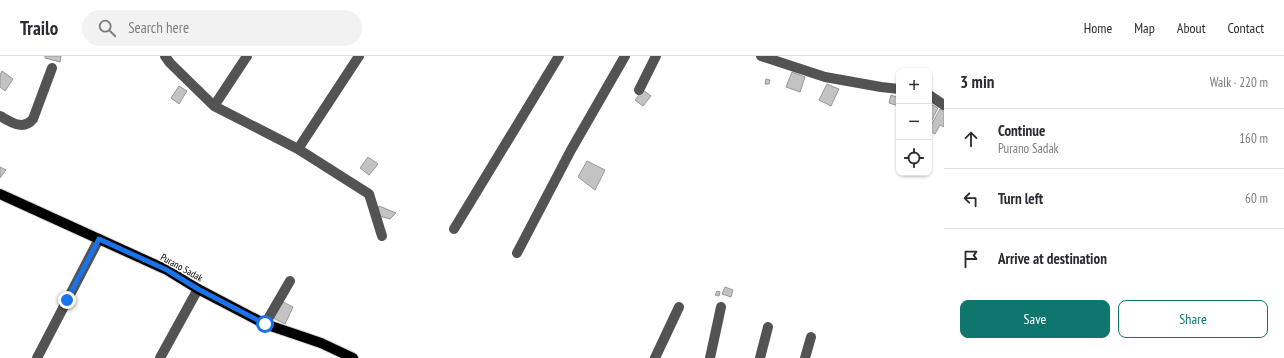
<!DOCTYPE html>
<meta charset="utf-8">
<style>
body{margin:0;font-family:"PT Sans Narrow",sans-serif;background:#f2f2f3;color:#2b2b33}
.controls{position:absolute;right:12px;top:12px;display:grid;overflow:hidden;border-radius:8px;box-shadow:0 1px 3px #0004}
.controls button{width:36px;height:36px;display:grid;place-items:center;padding:0;border:0;border-bottom:1px solid #e1e1e2;background:#fff;color:#2b2b33;font:20px sans-serif}
.stop{position:absolute;width:12px;height:12px;margin:-9px;border:3px solid #1a73e8;border-radius:50%;background:#fff}
.stop.end{background:#1a73e8;border-color:#fff;box-shadow:0 1px 4px #0008}
.list{margin:0;padding:0;list-style:none}
h2{display:flex;justify-content:space-between;align-items:center;height:52px;margin:0;padding:0 16px;font-size:17px}
h2 small{font-size:13px;font-weight:400;color:#7c7c81}
.list li{display:grid;grid-template-columns:26px 1fr auto;gap:12px;align-items:center;box-sizing:border-box;height:60px;padding:0 16px;border-top:1px solid #e1e1e2}
.list b{display:block;font-size:15px;white-space:nowrap}
.list p{margin:0;font-size:13px;white-space:nowrap;color:#7c7c81}
.list em{font-size:13px;font-style:normal;color:#7c7c81}
.actions{display:flex;gap:8px;padding:12px 16px}
.actions a{flex:1;padding:9px 0;border:1px solid #0f766e;border-radius:8px;text-align:center;font-size:14px;color:#0f766e}
.actions .main{background:#0f766e;color:#fff}
.icon{flex:none;width:22px;height:22px;fill:none;stroke:currentColor;stroke-width:2;stroke-linecap:round;stroke-linejoin:round}
.map{position:relative;flex:none;width:944px;height:302px;overflow:hidden}
header{display:flex;align-items:center;gap:24px;box-sizing:border-box;height:56px;padding:0 20px;background:#fff;border-bottom:1px solid #e1e1e2}
header strong{font-size:19px}
nav{display:flex;gap:22px;margin-inline-start:auto;font-size:14px}
.search{width:280px;height:36px;background:#f2f2f3;display:flex;align-items:center;gap:10px;box-sizing:border-box;padding:0 14px;border-radius:22px;color:#7c7c81;font-size:15px}
main{display:flex}
aside{flex:1;background:#fff}
.map>svg:first-child{display:block}
.building{fill:#c3c3c3;stroke:#979797}
.lines{fill:none;stroke-linecap:round;stroke-linejoin:round}
.major-casing{stroke:#dbdbdb;stroke-width:12}
.minor{stroke:#535353;stroke-width:10}
.major{stroke:#000;stroke-width:10}
.route{stroke:#1a73e8;stroke-width:5}
.labels{text-anchor:middle;stroke-width:3;stroke-linejoin:round;paint-order:stroke}
.street-label{font-size:10px;fill:#000;stroke:#fff}
</style>
<header>
<strong>Trailo</strong>
<div class="search"><svg class="icon" aria-label="search" viewBox="0 0 24 24"><circle cx="10" cy="10" r="6"/><path d="M15 15l6 6"/></svg>Search here</div>
<nav><a>Home</a><a>Map</a><a>About</a><a>Contact</a></nav>
</header>
<main>
<div class="map">
<svg width="944" height="302" viewBox="0 0 944 302">
<rect width="100%" height="100%" fill="#fff"/>
<path class="building" d="M 45,0 L 61,0 L 60,6 L 45,2 Z
M 2,15 L 13,23 L 5,35 L 0,31 L 0,19 Z
M 792,16 L 805,21 L 800,36 L 786,31 Z
M 766,23 L 770,24 L 769,28 L 765,28 Z
M 827,28 L 839,33 L 831,50 L 819,44 Z
M 179,30 L 187,35 L 179,48 L 171,42 Z
M 643,34 L 651,40 L 643,50 L 635,44 Z
M 891,39 L 899,42 L 899,50 L 889,47 Z
M 929,47 L 938,52 L 931,66 L 929,64 Z
M 940,53 L 944,55 L 944,71 L 940,69 L 935,78 L 929,75 L 929,73 Z
M 368,101 L 378,108 L 369,119 L 360,112 Z
M 587,105 L 605,114 L 595,134 L 578,121 Z
M 0,111 L 6,114 L 0,122 Z
M 379,150 L 396,157 L 390,163 L 376,159 Z
M 725,231 L 733,234 L 731,241 L 722,238 Z
M 717,235 L 720,236 L 719,240 L 715,239 Z
M 281,245 L 293,251 L 285,268 L 273,262 Z"/>
<g class="lines">
<g class="major-casing">
<path id="major" d="M 0,138 L 167,214 L 198,233 L 265,268 L 321,287 L 353,302"/>
</g>
<path class="minor" d="M 165,0 L 170,7 L 214,50 L 298,93 L 369,138 L 382,180
M 761,0 L 825,21 L 881,31 L 899,33
M 639,34 L 656,0
M 929,39 L 944,49
M 214,50 L 247,0
M 0,60 C 11,66 23,75 33,63 L 52,12
M 298,93 L 359,0
M 454,173 L 559,0
M 517,197 L 571,94 L 625,0
M 265,268 L 290,225
M 37,302 L 99,183
M 160,302 L 198,233
M 655,302 L 679,251
M 710,302 L 721,251
M 760,302 L 768,271
M 805,302 L 811,281"/>
<use href="#major" class="major"/>
</g>
<g class="lines">
<path class="route" d="M 67,244 L 99,183 L 167,214 L 198,233 L 265,268"/>
</g>
<g class="labels">
<g class="street-label">
<text transform="translate(182 211) rotate(29)" y="4">Purano Sadak</text>
</g>
</g>
</svg>
<div class="controls">
<button>+</button>
<button>−</button>
<button><svg class="icon" aria-label="locate" viewBox="0 0 24 24"><circle cx="12" cy="12" r="6"/><path d="M12 2v4M12 18v4M2 12h4M18 12h4"/></svg></button>
</div>
<div class="stop" style="left:265px;top:268px"></div>
<div class="stop end" style="left:67px;top:244px"></div>
</div>
<aside>
<h2>3 min<small>Walk · 220 m</small></h2>
<ul class="list">
<li><svg class="icon" aria-label="ahead" viewBox="0 0 24 24"><path d="M12 20V5M6 11l6-6 6 6"/></svg><div><b>Continue</b><p>Purano Sadak</p></div><em>160 m</em></li>
<li><svg class="icon" aria-label="left" viewBox="0 0 24 24"><path d="M17 20v-9H6M10 6l-5 5 5 5"/></svg><div><b>Turn left</b></div><em>60 m</em></li>
<li><svg class="icon" aria-label="arrive" viewBox="0 0 24 24"><path d="M6 21V4h12l-3 4 3 4H6"/></svg><div><b>Arrive at destination</b></div></li>
</ul>
<div class="actions"><a class="main">Save</a><a>Share</a></div>
</aside>
</main>
